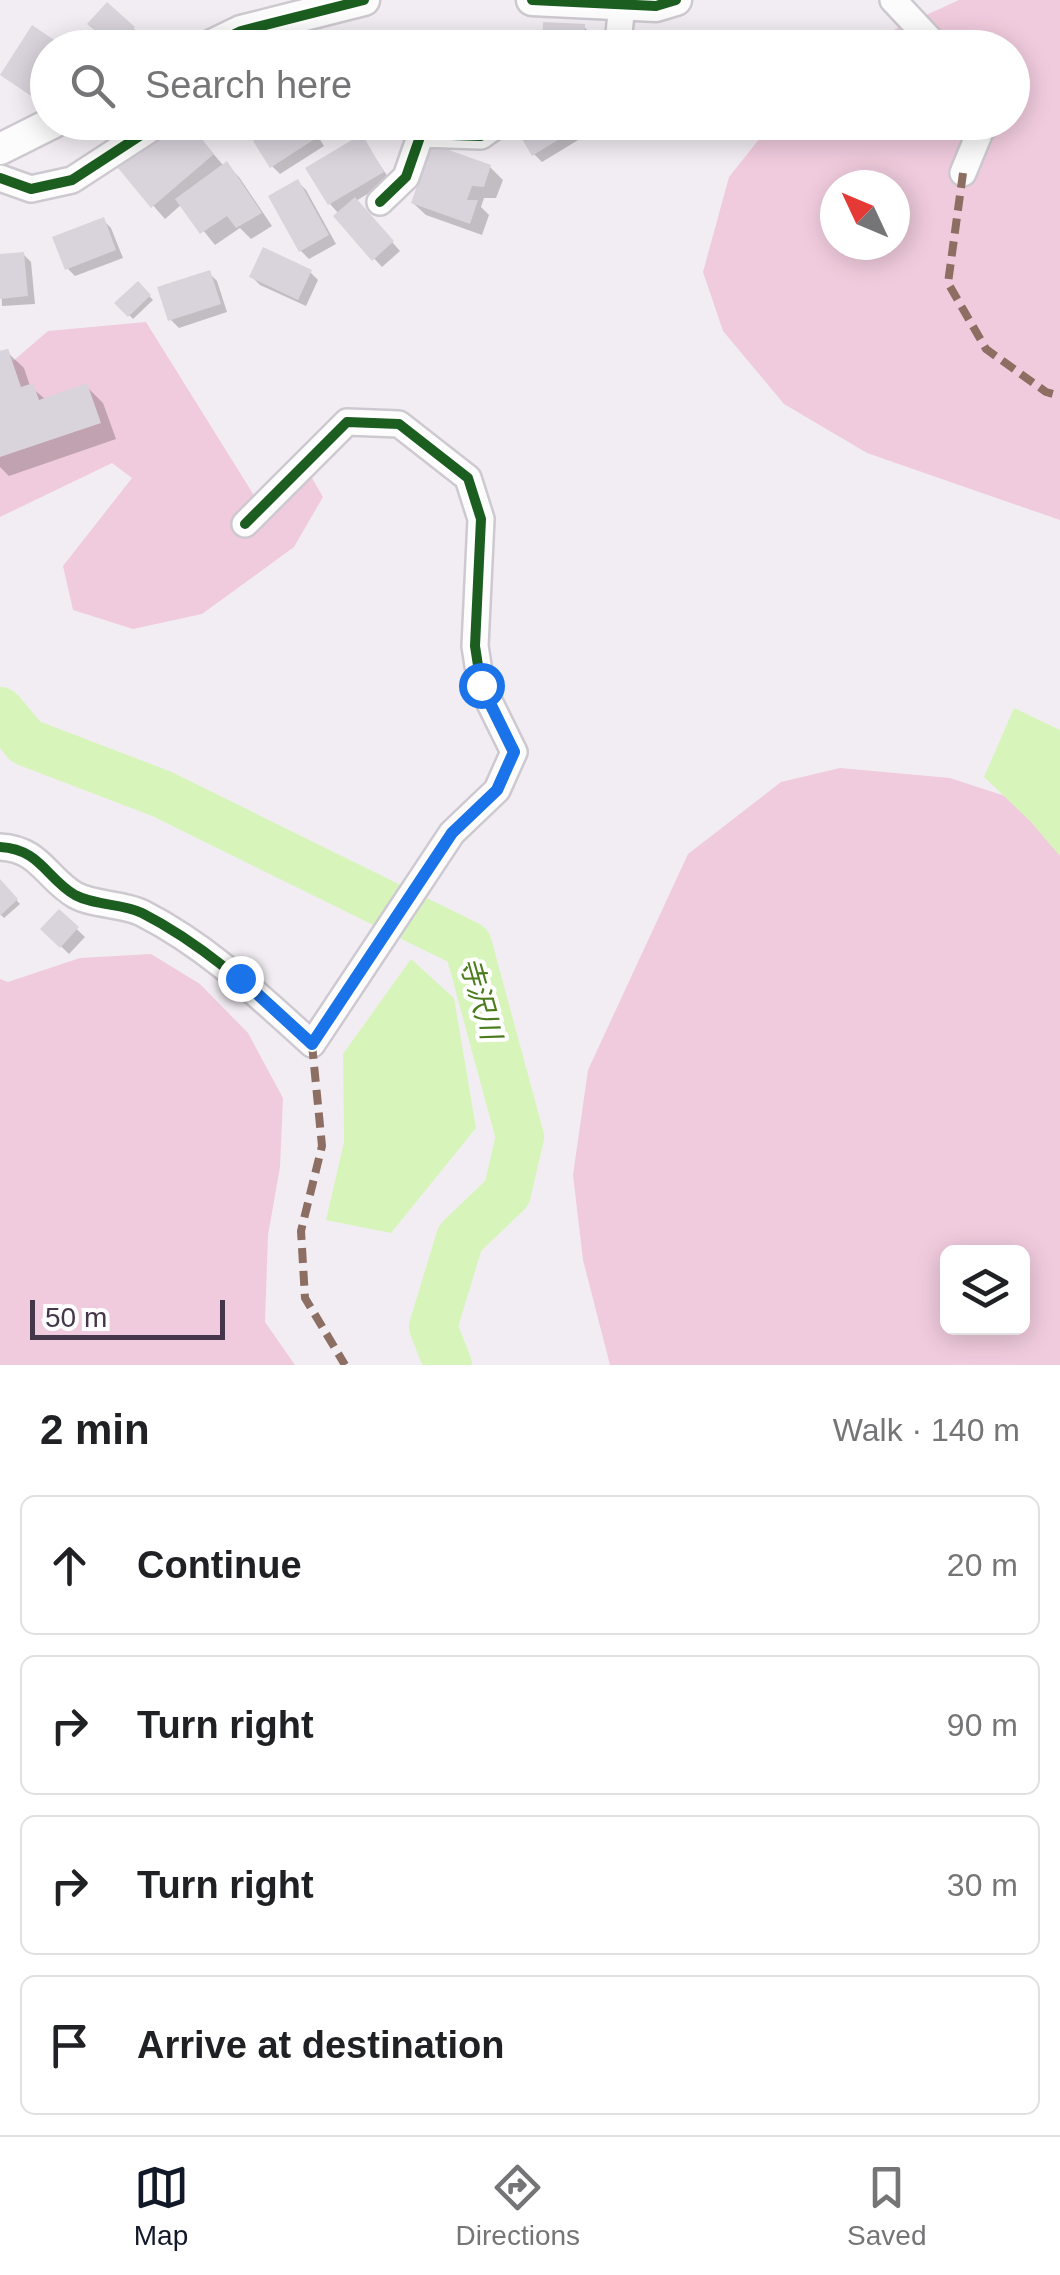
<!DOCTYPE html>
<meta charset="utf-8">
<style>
body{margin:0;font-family:Arial,"Noto Sans JP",sans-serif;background:#f2f2f2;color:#202124}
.controls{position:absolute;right:30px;bottom:30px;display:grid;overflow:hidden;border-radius:15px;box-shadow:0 5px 25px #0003}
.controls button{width:90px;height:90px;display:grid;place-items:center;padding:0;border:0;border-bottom:2px solid #e0e0e0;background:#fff;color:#202124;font:50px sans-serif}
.compass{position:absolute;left:820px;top:170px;width:90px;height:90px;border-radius:50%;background:#fff;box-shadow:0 5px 25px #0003;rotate:314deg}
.scale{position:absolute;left:30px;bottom:25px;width:195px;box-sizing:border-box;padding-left:10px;border:5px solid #45374b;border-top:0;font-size:28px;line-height:35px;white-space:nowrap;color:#45374b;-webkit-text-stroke:8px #fff;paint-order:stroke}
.stop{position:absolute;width:30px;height:30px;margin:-22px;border:8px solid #1a73e8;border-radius:50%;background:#fff}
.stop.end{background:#1a73e8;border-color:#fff;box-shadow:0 2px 10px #0008}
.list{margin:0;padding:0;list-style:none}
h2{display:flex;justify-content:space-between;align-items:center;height:130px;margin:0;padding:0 40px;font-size:42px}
h2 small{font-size:32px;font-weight:400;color:#757577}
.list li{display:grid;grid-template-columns:65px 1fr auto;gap:30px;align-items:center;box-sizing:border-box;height:140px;margin:0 20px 20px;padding:0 20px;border:2px solid #e0e0e0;border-radius:15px}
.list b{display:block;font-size:38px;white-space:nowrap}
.list em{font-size:32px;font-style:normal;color:#757577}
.icon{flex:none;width:55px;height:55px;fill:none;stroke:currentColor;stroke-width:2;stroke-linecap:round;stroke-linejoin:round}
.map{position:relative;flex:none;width:1060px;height:1365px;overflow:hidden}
.search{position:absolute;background:#fff;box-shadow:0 5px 25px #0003;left:30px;right:30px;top:30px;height:110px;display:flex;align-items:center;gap:25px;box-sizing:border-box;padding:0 35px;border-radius:55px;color:#757577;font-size:38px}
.sheet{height:770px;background:#fff}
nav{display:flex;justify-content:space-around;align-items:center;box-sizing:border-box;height:140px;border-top:2px solid #e0e0e0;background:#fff;font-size:28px;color:#757577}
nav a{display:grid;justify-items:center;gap:5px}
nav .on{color:#111827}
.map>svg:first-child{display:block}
.green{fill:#f0cbdd;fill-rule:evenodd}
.water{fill:#d7f5ba}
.shadow{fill:#0003}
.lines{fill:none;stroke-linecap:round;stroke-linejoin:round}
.river{stroke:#d7f5ba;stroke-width:48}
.building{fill:#d9d3db}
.minor-casing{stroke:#cec9d0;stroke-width:30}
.tertiary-casing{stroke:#cec9d0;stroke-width:35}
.minor{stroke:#fdfcfd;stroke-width:25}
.tertiary{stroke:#fdfcfd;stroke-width:30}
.quiet{stroke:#8d6e63;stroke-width:8;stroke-dasharray:15 8;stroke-linecap:butt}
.cycleway-casing{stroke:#fff;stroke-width:16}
.cycleway{stroke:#1b5e20;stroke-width:10}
.route{stroke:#1a73e8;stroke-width:12}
.labels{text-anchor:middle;stroke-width:8;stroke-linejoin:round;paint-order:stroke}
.water-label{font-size:28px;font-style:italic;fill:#4a7c1c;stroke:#fff}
</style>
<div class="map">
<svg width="1060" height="1365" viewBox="0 0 1060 1365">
<rect width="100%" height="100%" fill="#f2edf3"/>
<path class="green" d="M 959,0 L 1060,0 L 1060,520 L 867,453 L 784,404 L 723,331 L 703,272 L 729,177 L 772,123 L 1012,122 L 1012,48 L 856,47 ZM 835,185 L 895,185 L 895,245 L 835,245 Z
M 146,322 L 255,497 L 298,454 L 323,497 L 294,547 L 202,614 L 133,629 L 73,610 L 63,566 L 132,478 L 112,463 L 0,517 L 0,351 L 8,349 L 13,361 L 48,331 Z
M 840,768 L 950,778 L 1060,814 L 1060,1365 L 610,1365 L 583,1260 L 573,1175 L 588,1070 L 688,854 L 781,782 ZM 948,1252 L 1022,1252 L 1022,1328 L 948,1328 Z
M 151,954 L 200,984 L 248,1033 L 283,1098 L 280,1167 L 268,1235 L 265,1322 L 295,1365 L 0,1365 L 0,979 L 8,982 L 80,958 Z"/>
<path class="water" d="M 1014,708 L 1060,730 L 1060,856 L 1031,822 L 984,777 Z
M 411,959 L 454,998 L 476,1128 L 391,1233 L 326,1220 L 344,1142 L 343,1054 Z"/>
<path class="shadow" d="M 108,5 L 141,36 L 131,48 L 116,48 Z
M 584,27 L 592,35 L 592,48 L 544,48 Z
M 48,48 L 48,107 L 3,75 Z
M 225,122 L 255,122 L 234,133 Z
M 286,122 L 309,122 L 324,146 L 280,174 L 272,166 Z
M 538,122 L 595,122 L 598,128 L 542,162 L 534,154 Z
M 193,131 L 224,166 L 226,164 L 239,177 L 272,226 L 251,239 L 240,228 L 215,245 L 182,204 L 165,219 L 121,169 Z
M 362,138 L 390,180 L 356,201 L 400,251 L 382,267 L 336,217 L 339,214 L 330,204 Z
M 490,167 L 503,180 L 496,198 L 484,198 L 481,207 L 489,215 L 482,235 L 426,215 L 413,203 Z
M 298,182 L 306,190 L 336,244 L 309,259 L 301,251 L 271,197 Z
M 103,220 L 111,228 L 123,258 L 75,276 L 67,268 Z
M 23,254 L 31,262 L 35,304 L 2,306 L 0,256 Z
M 310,272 L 318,280 L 306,306 L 260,285 L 252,277 Z
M 209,273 L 217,281 L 227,312 L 179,328 L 171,320 Z
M 138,284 L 153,300 L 133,319 L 118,303 Z
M 7,352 L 24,368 L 30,386 L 46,400 L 86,386 L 103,403 L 116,439 L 9,476 L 0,467 L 0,354 Z
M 2,885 L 20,904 L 4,918 L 0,914 Z
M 59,912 L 85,937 L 69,954 L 43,929 Z"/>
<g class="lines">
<path class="river" d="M 0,711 L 26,742 L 162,794 L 468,945 L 520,1137 L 507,1193 L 460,1238 L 433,1327 L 448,1365"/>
</g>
<path class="building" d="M 107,2 L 135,27 L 116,48 L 87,24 Z
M 543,22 L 585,24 L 584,48 L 542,48 Z
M 32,25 L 66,48 L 48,48 L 48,91 L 40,102 L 0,75 Z
M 429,36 L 430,48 L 387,48 L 387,40 Z
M 172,122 L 188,122 L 214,154 L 151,208 L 118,168 Z
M 281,122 L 308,122 L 318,137 L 270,168 L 253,141 Z
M 533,122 L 587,122 L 532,156 L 518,132 Z
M 362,134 L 384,172 L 328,205 L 305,168 Z
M 432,144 L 491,165 L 484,187 L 472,186 L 467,200 L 478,200 L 470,224 L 411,203 Z
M 227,161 L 262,213 L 236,228 L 227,216 L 200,234 L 175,199 Z
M 298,179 L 329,235 L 299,252 L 268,196 Z
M 355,197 L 394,241 L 372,261 L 333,216 Z
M 104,217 L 116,250 L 65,270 L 52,237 Z
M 263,247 L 312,270 L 298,300 L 249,277 Z
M 24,252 L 28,296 L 0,299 L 0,254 Z
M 210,270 L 221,304 L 168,321 L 157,287 Z
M 138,281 L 151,295 L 128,317 L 114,303 Z
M 8,349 L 21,387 L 33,383 L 39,400 L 87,383 L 101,423 L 0,457 L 0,351 Z
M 0,879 L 18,899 L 0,916 Z
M 59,909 L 79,927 L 60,948 L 40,929 Z"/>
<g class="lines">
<g class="minor-casing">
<path id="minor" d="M 893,0 L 938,48
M 612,48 L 618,43 L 622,4
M 963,173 L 984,122
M 0,178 L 31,189 L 72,180 L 161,122
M 380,202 L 406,177 L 421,134 L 481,136 L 501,122
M 0,847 C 40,849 46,878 75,895 C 95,906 122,903 142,913 C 207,946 259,996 312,1044 L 452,833 L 497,790 L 514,752 L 481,685 L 475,646 L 481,519 L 468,478 L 399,424 L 347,422 L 245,524"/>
</g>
<g class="tertiary-casing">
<path id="tertiary" d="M 532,0 L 656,6 L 676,0
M 206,48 L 241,31 L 364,0
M 0,149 L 54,122"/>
</g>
<use href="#minor" class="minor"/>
<use href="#tertiary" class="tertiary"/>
<path class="quiet" d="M 963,173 L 948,283 L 986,349 L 1046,392 L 1060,396
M 312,1044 L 322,1146 L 301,1231 L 305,1298 L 345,1365"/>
<g class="cycleway-casing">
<path id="cycleway" d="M 532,0 L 656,6 L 676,0
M 206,48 L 241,31 L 364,0
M 0,178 L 31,189 L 72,180 L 161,122
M 380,202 L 406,177 L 421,134 L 481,136 L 501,122
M 0,847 C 40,849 46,878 75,895 C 95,906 122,903 142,913 C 207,946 259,996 312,1044 L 452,833 L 497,790 L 514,752 L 481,685 L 475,646 L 481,519 L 468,478 L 399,424 L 347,422 L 245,524"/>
</g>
<use href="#cycleway" class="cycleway"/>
</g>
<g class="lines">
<path class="route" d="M 240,978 L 312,1044 L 452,833 L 497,790 L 514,752 L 481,685"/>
</g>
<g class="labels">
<g class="water-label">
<text transform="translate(481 998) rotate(74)" y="10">寺沢川</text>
</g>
</g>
</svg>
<div class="controls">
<button><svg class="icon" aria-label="layers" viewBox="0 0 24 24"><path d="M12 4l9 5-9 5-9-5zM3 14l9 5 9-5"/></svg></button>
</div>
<svg class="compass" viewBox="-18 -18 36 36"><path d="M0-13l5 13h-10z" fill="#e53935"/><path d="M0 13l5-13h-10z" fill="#757577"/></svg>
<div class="scale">50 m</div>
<div class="stop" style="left:481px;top:685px"></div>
<div class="stop end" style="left:240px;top:978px"></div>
<div class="search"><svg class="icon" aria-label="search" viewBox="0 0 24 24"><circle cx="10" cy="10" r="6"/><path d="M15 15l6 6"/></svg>Search here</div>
</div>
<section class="sheet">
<h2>2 min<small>Walk · 140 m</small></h2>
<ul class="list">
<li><svg class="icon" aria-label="ahead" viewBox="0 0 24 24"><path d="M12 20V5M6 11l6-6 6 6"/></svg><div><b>Continue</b></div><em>20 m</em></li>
<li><svg class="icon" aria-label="right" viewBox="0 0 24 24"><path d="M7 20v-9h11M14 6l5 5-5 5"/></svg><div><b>Turn right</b></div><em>90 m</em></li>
<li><svg class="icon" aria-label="right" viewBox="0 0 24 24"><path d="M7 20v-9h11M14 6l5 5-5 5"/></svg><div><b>Turn right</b></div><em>30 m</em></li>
<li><svg class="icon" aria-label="arrive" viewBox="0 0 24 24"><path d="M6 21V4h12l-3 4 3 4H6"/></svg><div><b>Arrive at destination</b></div></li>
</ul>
</section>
<nav>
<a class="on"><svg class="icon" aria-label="map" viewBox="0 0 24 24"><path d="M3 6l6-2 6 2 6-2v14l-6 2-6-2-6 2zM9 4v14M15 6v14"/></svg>Map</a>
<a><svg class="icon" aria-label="directions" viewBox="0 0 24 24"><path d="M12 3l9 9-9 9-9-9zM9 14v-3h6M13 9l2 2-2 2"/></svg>Directions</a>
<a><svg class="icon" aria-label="saved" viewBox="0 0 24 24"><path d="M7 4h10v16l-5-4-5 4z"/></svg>Saved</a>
</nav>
